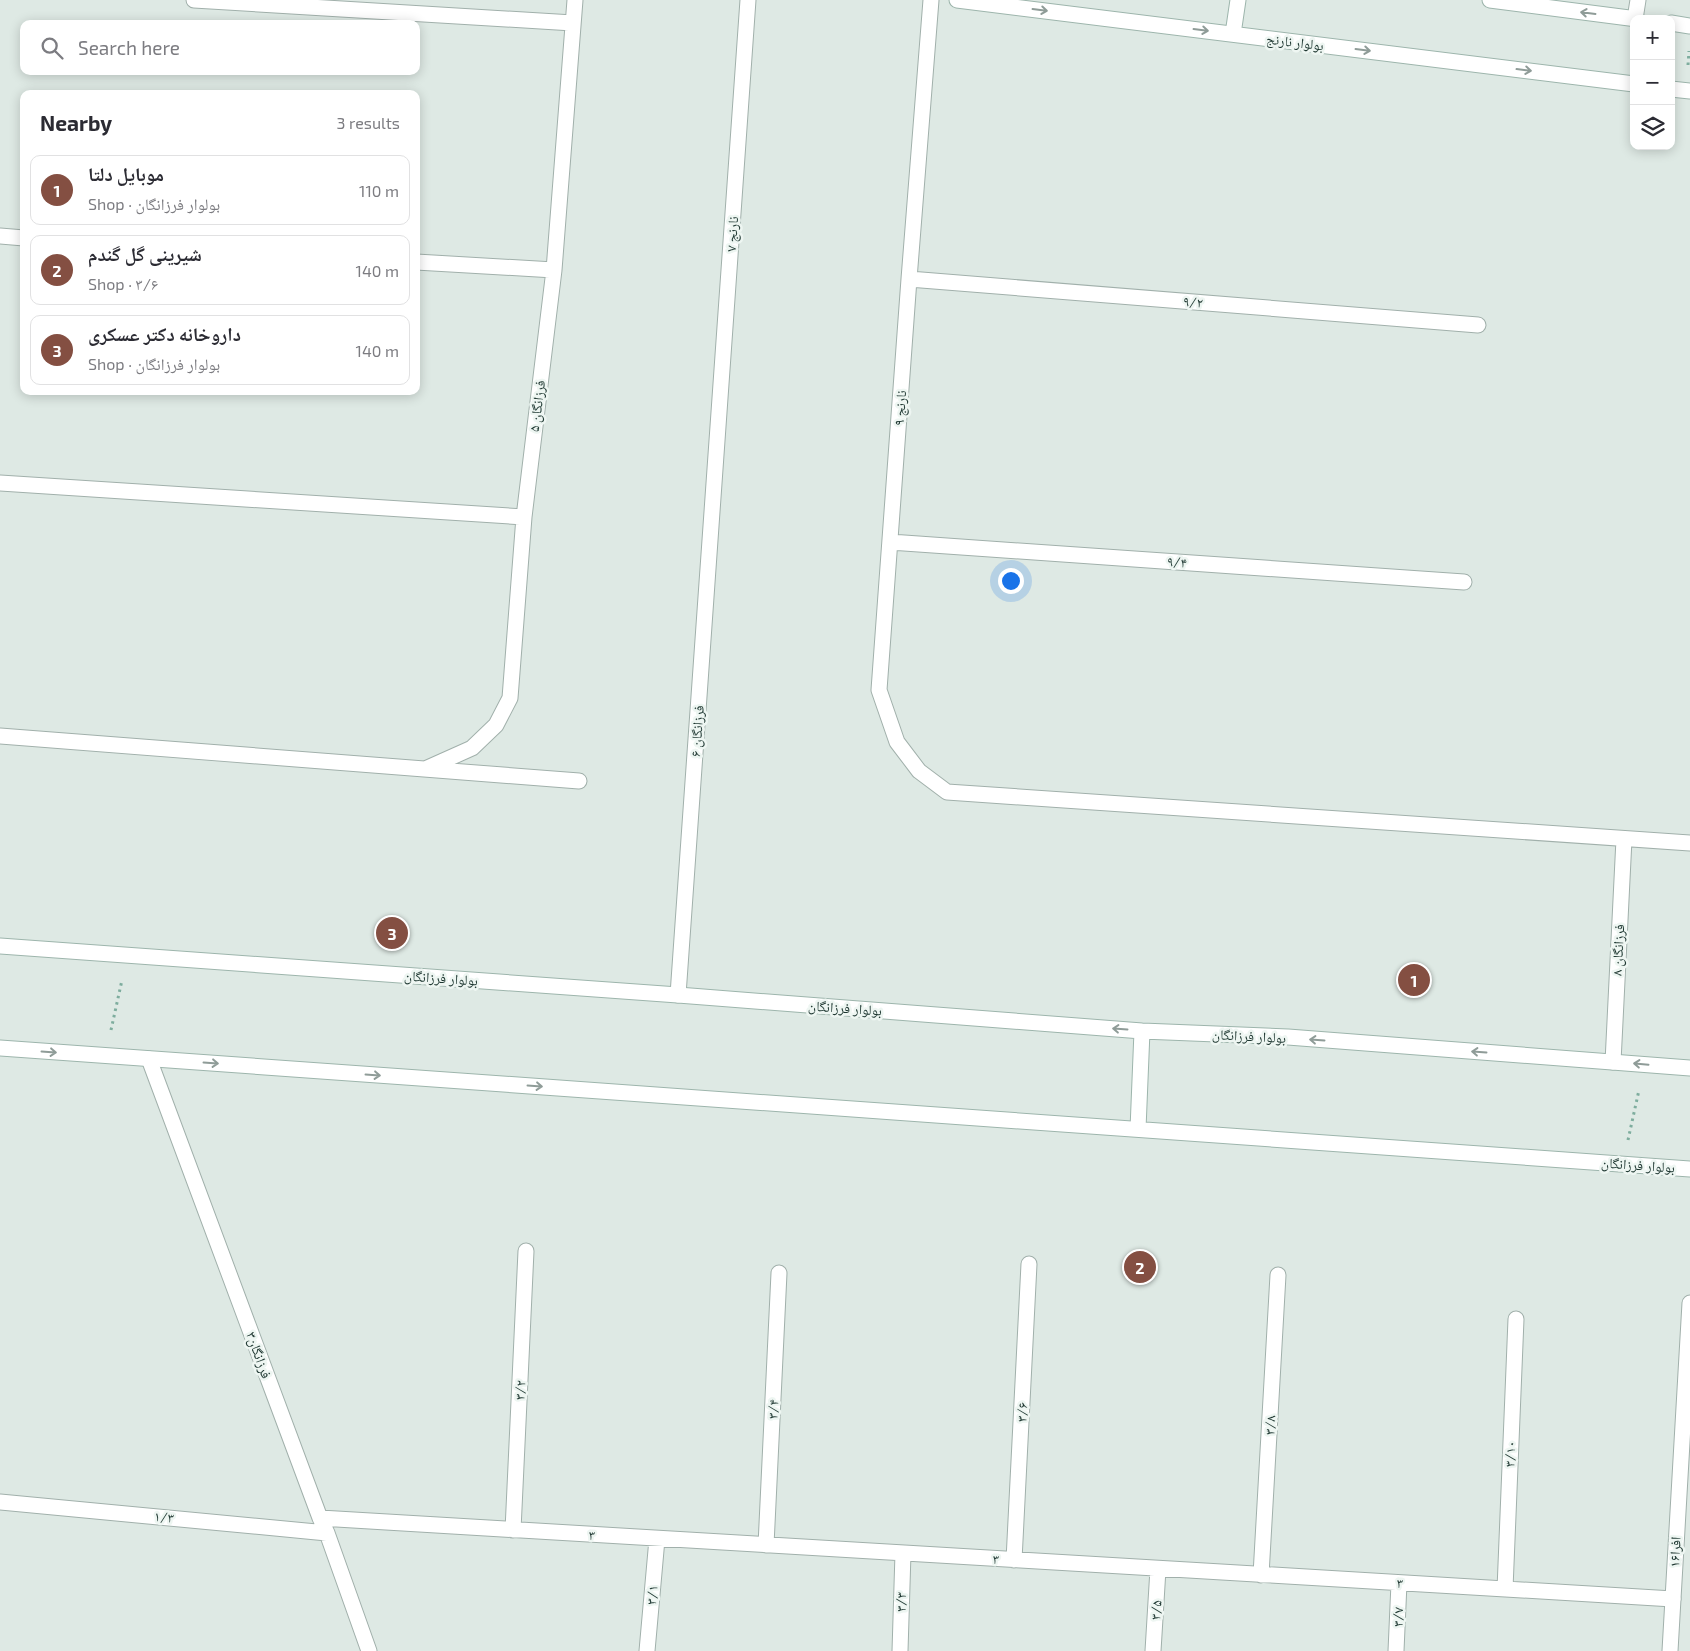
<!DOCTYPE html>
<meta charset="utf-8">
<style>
body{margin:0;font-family:"Exo 2","Noto Naskh Arabic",sans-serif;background:#f7f7f7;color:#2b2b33}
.controls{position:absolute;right:15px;top:15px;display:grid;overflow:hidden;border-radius:10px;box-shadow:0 2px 12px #0003}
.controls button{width:45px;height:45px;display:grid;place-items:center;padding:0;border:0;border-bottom:1px solid #e1e1e2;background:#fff;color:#2b2b33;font:25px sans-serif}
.you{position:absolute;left:1010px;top:580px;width:18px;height:18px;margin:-12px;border:4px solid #fff;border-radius:50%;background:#1a73e8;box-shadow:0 0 0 8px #1a73e833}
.badge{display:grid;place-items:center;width:32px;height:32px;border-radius:50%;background:#844f42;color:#fff;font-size:16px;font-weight:700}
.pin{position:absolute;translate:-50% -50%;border:2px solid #fff;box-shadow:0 1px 5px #0006}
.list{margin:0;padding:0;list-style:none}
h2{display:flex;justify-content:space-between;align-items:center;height:65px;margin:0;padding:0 20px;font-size:21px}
h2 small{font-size:16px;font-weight:400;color:#7c7c81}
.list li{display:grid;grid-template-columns:32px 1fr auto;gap:15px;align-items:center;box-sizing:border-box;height:70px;margin:0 10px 10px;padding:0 10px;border:1px solid #e1e1e2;border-radius:10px}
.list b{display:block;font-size:19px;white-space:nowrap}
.list p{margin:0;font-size:16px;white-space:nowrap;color:#7c7c81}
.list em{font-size:16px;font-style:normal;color:#7c7c81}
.icon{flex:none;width:28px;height:28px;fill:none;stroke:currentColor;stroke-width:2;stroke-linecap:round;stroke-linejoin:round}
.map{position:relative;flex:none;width:1690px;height:1651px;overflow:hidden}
.search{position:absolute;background:#fff;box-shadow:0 2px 12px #0003;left:20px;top:20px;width:400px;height:55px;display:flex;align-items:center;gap:12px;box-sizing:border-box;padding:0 18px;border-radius:10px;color:#7c7c81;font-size:19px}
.panel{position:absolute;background:#fff;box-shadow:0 2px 12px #0003;left:20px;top:90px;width:400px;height:305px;border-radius:10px}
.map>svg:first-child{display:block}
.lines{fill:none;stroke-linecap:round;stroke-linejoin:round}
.minor-casing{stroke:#a1b0ab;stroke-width:17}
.tertiary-casing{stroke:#a1b0ab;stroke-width:17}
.secondary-casing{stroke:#9db5ac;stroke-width:17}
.path{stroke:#7ead9e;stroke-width:3;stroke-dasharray:2.5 4;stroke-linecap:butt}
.minor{stroke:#fff;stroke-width:15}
.tertiary{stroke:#fff;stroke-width:15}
.secondary{stroke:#fff;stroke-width:15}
.oneway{stroke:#8f9c98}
.labels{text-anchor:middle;stroke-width:5;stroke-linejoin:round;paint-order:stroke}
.street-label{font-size:14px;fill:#1f3832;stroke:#eef6f2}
</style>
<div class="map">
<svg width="1690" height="1651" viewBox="0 0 1690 1651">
<rect width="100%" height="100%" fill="#dee9e4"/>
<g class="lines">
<g class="minor-casing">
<path id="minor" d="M 194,0 L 573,23
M 931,0 L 909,279 L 879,690 L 897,742 L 919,771 L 947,792 L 1690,843
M 1635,19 L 1638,0
M 0,236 L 24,238
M 416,262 L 554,270
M 909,279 L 1478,325
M 0,483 L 524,517
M 890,542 L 1464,582
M 0,736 L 579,781
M 425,769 L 472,748 L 496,725 L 510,698 L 524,517 L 554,270 L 575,0
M 678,995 L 748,0
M 149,1059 L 320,1518 L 327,1533 L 369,1651
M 1613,1062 L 1624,839
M 0,1502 L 327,1533
M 320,1518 L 1673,1599
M 513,1530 L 526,1251
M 766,1545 L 779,1273
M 1014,1560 L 1029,1264
M 1261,1575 L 1278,1275
M 1505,1589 L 1516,1319
M 647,1651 L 657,1539
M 900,1651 L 903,1553
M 1153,1651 L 1158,1569
M 1396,1651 L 1399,1583"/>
</g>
<g class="tertiary-casing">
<path id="tertiary" d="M 1670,1651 L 1690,1303"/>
</g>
<g class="secondary-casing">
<path id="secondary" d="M 957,0 L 1634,84
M 1490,0 L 1637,19
M 1671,23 L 1690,26
M 1233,34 L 1238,0
M 1671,89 L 1690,91
M 0,946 L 678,995 L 1142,1031 L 1288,1037 L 1690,1068
M 0,1048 L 1690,1169
M 1138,1129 L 1142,1031"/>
</g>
<path class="path" d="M 1688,65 L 1689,51
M 111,1030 L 122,980
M 1628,1140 L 1639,1090"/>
<use href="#minor" class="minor"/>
<use href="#tertiary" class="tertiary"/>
<use href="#secondary" class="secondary"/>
</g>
<defs><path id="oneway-shaft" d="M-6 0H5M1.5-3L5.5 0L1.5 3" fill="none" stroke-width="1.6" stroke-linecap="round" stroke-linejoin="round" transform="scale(1.25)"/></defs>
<g class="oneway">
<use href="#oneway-shaft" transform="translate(1040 10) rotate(7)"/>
<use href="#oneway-shaft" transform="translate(1588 13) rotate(-173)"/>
<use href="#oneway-shaft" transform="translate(1201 30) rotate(7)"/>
<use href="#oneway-shaft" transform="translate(1363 50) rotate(7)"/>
<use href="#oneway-shaft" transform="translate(1524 70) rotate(7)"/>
<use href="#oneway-shaft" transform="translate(1120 1029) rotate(-176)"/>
<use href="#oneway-shaft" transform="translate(1317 1040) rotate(-176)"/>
<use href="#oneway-shaft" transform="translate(49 1052) rotate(4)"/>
<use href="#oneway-shaft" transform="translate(1479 1052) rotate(-176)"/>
<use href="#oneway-shaft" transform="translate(211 1063) rotate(4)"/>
<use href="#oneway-shaft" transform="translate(1641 1064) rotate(-175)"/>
<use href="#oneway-shaft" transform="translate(373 1075) rotate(4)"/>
<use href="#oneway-shaft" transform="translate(535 1086) rotate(4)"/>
</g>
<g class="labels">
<g class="street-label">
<text transform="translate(1295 42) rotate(7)" y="5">بولوار نارنج</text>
<text transform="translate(732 234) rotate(-86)" y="5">نارنج ۷</text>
<text transform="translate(1193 302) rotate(5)" y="5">۹/۲</text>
<text transform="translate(537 406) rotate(-83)" y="5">فرزانگان ۵</text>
<text transform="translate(900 408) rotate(-86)" y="5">نارنج ۹</text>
<text transform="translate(1177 562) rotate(4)" y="5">۹/۴</text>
<text transform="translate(697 731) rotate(-86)" y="5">فرزانگان ۶</text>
<text transform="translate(1618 950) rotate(-87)" y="5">فرزانگان ۸</text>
<text transform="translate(441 978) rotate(4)" y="5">بولوار فرزانگان</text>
<text transform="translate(845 1008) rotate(4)" y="5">بولوار فرزانگان</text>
<text transform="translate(1249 1036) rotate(3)" y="5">بولوار فرزانگان</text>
<text transform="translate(1638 1165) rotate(4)" y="5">بولوار فرزانگان</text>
<text transform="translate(259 1355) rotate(70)" y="5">فرزانگان۳</text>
<text transform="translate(520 1390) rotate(-87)" y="5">۳/۲</text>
<text transform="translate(773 1409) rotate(-87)" y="5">۳/۴</text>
<text transform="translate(1022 1412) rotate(-87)" y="5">۳/۶</text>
<text transform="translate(1270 1425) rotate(-87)" y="5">۳/۸</text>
<text transform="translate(1510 1454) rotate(-88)" y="5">۳/۱۰</text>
<text transform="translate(164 1517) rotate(5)" y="5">۱/۳</text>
<text transform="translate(592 1535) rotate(3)" y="5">۳</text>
<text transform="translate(1675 1552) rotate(-87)" y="5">۱۶افرا</text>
<text transform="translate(996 1559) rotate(3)" y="5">۳</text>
<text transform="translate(1400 1583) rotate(3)" y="5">۳</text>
<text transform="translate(652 1595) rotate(-85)" y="5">۳/۱</text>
<text transform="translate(901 1602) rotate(-88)" y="5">۳/۳</text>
<text transform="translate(1156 1610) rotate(-86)" y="5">۳/۵</text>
<text transform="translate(1398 1617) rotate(-88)" y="5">۳/۷</text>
</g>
</g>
</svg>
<div class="controls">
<button>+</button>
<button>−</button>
<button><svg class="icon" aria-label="layers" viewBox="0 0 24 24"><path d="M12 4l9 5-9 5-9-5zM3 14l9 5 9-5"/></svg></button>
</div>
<div class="you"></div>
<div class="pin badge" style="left:1414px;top:980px">1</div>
<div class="pin badge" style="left:1140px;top:1267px">2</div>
<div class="pin badge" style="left:392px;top:933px">3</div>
<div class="search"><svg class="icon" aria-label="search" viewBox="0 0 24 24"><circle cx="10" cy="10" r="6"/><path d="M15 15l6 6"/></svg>Search here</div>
<section class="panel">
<h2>Nearby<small>3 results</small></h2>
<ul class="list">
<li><span class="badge">1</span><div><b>موبایل دلتا</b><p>Shop · بولوار فرزانگان</p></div><em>110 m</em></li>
<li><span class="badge">2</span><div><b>شیرینی گل گندم</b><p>Shop · ۳/۶</p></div><em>140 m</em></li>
<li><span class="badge">3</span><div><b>داروخانه دکتر عسکری</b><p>Shop · بولوار فرزانگان</p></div><em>140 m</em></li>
</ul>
</section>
</div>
